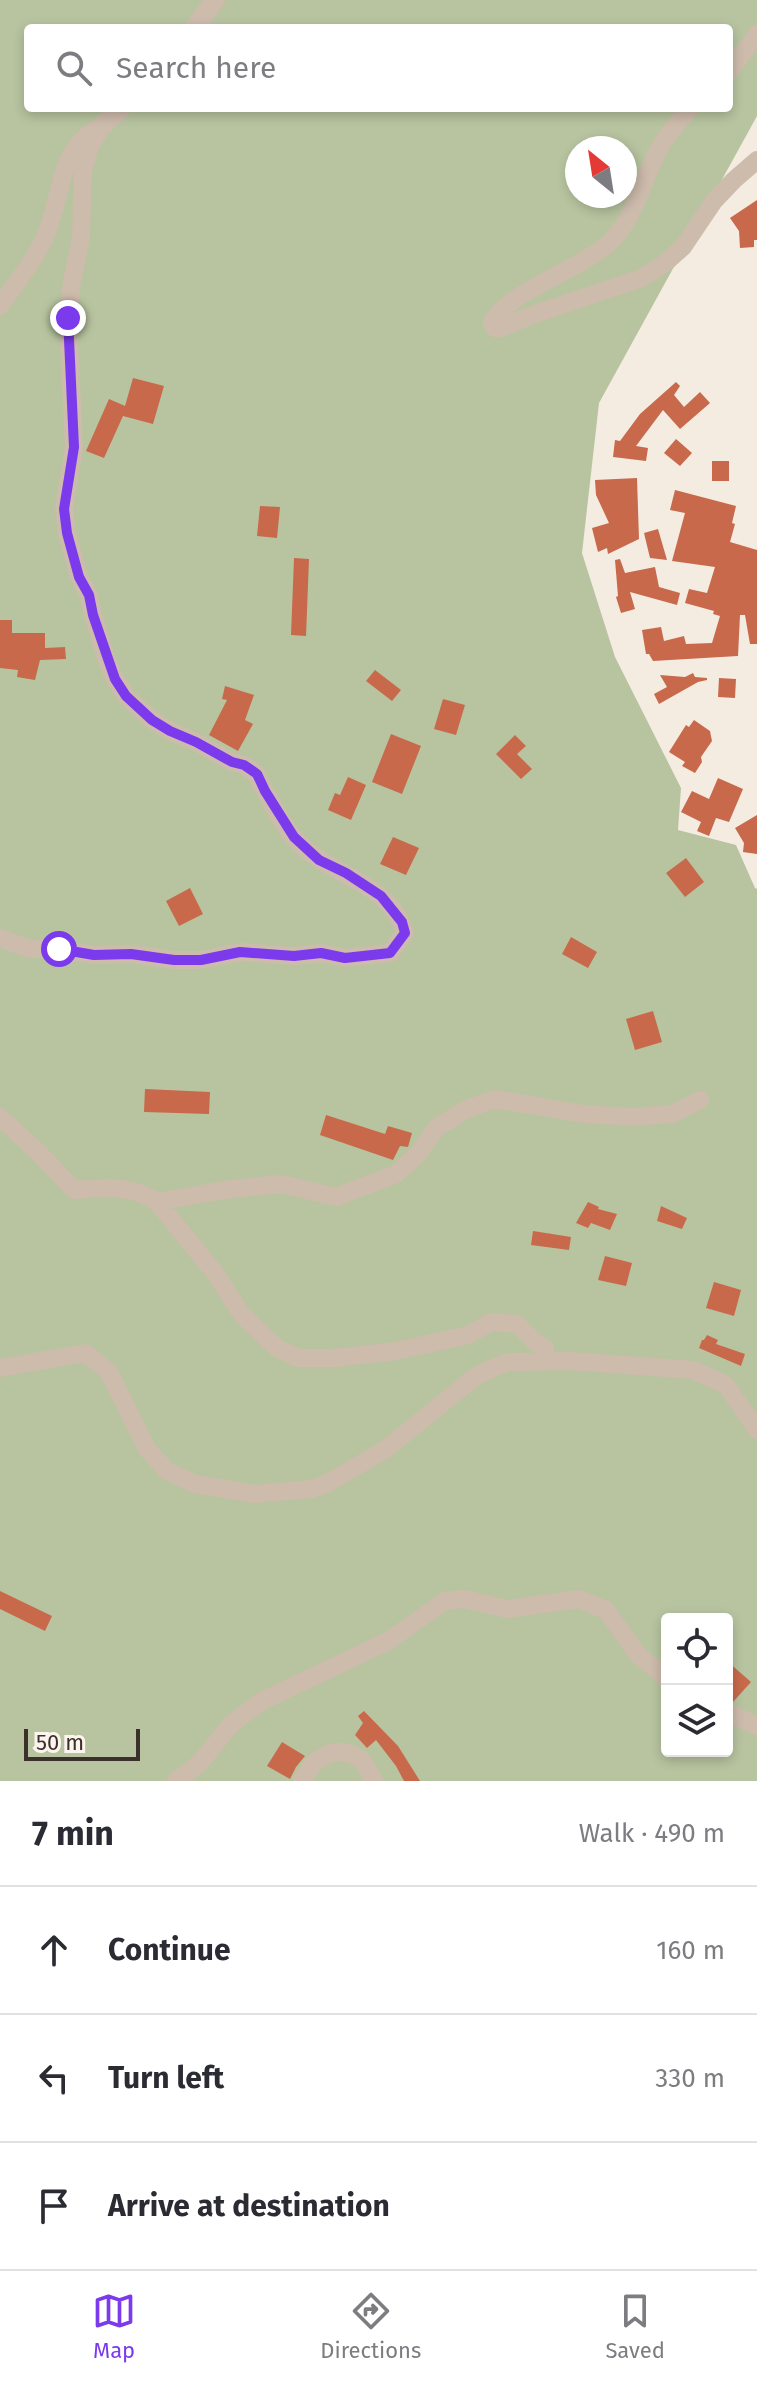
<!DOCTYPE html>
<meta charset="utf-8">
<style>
body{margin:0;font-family:"Fira Sans",sans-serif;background:#f7f7f7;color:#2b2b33}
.controls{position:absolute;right:24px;bottom:24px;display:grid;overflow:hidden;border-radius:8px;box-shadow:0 4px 12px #0003}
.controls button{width:72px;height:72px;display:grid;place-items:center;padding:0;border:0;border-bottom:2px solid #e1e1e2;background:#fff;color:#2b2b33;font:40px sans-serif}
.compass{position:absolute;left:565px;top:136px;width:72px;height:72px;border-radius:50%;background:#fff;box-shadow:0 4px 12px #0003;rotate:330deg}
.scale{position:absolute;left:24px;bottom:20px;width:116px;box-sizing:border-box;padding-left:8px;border:4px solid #3b302b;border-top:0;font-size:22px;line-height:28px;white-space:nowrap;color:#3b302b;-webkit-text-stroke:6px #fbf5ee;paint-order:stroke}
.stop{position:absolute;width:24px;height:24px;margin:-18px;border:6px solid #7c3aed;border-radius:50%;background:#fff}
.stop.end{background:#7c3aed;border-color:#fff;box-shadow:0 2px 8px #0008}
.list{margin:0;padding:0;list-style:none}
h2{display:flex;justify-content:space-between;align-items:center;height:104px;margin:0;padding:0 32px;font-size:34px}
h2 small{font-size:26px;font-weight:400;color:#7c7c81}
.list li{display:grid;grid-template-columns:52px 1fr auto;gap:24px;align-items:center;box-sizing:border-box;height:128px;padding:0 32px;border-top:2px solid #e1e1e2}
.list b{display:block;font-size:30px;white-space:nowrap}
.list em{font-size:26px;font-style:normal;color:#7c7c81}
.icon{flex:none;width:44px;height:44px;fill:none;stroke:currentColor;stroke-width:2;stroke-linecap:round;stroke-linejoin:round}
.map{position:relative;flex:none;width:757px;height:1781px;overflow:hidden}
.search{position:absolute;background:#fff;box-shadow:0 4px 12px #0003;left:24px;right:24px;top:24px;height:88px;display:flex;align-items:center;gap:20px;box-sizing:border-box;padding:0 28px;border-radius:8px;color:#7c7c81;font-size:30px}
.sheet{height:488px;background:#fff}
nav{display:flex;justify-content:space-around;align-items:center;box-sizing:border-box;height:112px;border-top:2px solid #e1e1e2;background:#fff;font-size:22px;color:#7c7c81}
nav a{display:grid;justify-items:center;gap:4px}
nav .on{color:#7c3aed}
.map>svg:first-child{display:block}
.green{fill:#b8c4a0;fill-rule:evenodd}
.building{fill:#c8694b}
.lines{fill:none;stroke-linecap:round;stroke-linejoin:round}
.minor{stroke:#cdbbac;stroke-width:18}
.tertiary{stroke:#cdbbac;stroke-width:20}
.route{stroke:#7c3aed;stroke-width:10}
</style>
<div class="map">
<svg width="757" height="1781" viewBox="0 0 757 1781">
<rect width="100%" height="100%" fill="#f4ebe1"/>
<path class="green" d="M 0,0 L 757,0 L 757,116 L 599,403 L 582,553 L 615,657 L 681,788 L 678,830 L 736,845 L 755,888 L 757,889 L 757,1781 L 0,1781 ZM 28,28 L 729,28 L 729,108 L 28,108 ZM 577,148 L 625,148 L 625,196 L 577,196 ZM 667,1619 L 727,1619 L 727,1751 L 667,1751 Z"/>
<path class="building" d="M 757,200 L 757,240 L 754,240 L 754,247 L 740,248 L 739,231 L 730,218 Z
M 133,378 L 164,386 L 153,424 L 123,416 L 104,458 L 86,451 L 109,399 L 125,406 Z
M 676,382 L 680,386 L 674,395 L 684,407 L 700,392 L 710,403 L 680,429 L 663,410 L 636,446 L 648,448 L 646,461 L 613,457 L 615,440 L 620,441 L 640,414 Z
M 676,439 L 692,453 L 680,466 L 664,453 Z
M 712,461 L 729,461 L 729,481 L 712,481 Z
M 637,478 L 639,539 L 608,554 L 607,548 L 598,552 L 592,528 L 609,523 L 596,495 L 595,480 Z
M 675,490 L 736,506 L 732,523 L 735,524 L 730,542 L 757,550 L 757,644 L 750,644 L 745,615 L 740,615 L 738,656 L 653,661 L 649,654 L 646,654 L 642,630 L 661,627 L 664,641 L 684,636 L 686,644 L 712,643 L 720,616 L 713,614 L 714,611 L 685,603 L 689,589 L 707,593 L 715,567 L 672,561 L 685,513 L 670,510 Z
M 260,506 L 280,507 L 277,538 L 257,536 Z
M 658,529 L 667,560 L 650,558 L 644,533 Z
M 294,558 L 309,559 L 306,636 L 291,635 Z
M 620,559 L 625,573 L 655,567 L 659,587 L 680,593 L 677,605 L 630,592 L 635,609 L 621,613 L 616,597 L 618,596 L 615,560 Z
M 0,620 L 12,620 L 12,633 L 45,633 L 45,648 L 65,647 L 66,659 L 40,660 L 35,680 L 17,677 L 18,670 L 0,668 Z
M 375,670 L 401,690 L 392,701 L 366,681 Z
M 693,673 L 695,677 L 707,678 L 707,680 L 698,682 L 659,704 L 654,694 L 667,687 L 660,675 L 685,677 Z
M 719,678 L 736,679 L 735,698 L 718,697 Z
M 225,686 L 254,695 L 245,720 L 253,724 L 238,751 L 209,735 L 227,700 L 222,699 Z
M 443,699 L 465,705 L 456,735 L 434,729 Z
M 694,720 L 710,731 L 712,741 L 701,757 L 702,762 L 695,773 L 682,766 L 685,762 L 669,752 L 686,725 L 689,727 Z
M 391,734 L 421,746 L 402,794 L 372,782 Z
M 515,735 L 526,746 L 517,754 L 532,769 L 521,779 L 496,754 Z
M 348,777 L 366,785 L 351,820 L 328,810 L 335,793 L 340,795 Z
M 718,778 L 743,789 L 729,822 L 716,818 L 709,836 L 697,831 L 701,822 L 681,812 L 692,791 L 709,799 Z
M 757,815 L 757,854 L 743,852 L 744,843 L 735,828 Z
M 393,837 L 419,848 L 406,875 L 380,864 Z
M 686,858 L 704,882 L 685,897 L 666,873 Z
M 190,888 L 203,914 L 179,926 L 166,901 Z
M 571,937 L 597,952 L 588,968 L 562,954 Z
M 653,1011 L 662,1042 L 635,1050 L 626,1019 Z
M 145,1089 L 210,1092 L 209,1114 L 144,1112 Z
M 326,1115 L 385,1134 L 388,1126 L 412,1133 L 408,1147 L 400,1146 L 393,1160 L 320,1135 Z
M 588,1202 L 599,1207 L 598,1209 L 617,1214 L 610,1230 L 591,1223 L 588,1228 L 576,1223 Z
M 661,1206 L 687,1218 L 682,1229 L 657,1221 Z
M 533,1231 L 571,1237 L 569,1250 L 531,1245 Z
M 605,1256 L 632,1263 L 626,1286 L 598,1280 Z
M 714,1282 L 741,1290 L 734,1316 L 706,1308 Z
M 707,1335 L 718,1340 L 716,1344 L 745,1354 L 741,1366 L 699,1348 L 702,1340 L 704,1340 Z
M 0,1591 L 52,1616 L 45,1631 L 0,1609 Z
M 727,1661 L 751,1682 L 733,1702 L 727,1700 Z
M 364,1711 L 398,1746 L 420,1781 L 404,1781 L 396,1766 L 376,1740 L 367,1748 L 355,1735 L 363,1723 L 358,1716 Z
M 282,1742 L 305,1756 L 296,1767 L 290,1779 L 267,1766 Z"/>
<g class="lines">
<path class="minor" d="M 729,72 L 757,34
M 690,108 C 681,119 671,130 663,142 C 644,172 636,220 608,244 C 578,270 510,291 492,322 L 495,328 L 498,329 L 535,314 L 642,278 L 665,263 L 683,247 L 714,201 L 734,180 L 757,160
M 0,306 C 15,284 33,263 44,239 C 62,201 57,152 95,130
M 0,938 L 30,949 L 59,949 L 94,955 L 131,954 L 174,960 L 201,960 L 240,952 L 294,956 L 321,953 L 345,958 L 390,953 L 405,933 C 391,884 335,877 302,846 C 286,831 274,808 264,789 C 260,783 259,777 255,773 C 248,766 241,764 232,762 L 196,742 L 170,731 L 152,720 L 126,696 L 115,679 L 107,661 L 93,615 L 89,595 L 79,577 L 67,533 L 64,509 L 74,447 L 68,318 L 72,281 L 81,238 L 83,172 L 90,146 L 103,125
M 0,1117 L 39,1153 L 74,1190 C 104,1188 131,1184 157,1202 L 215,1273 L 242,1315 L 277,1348 L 298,1358 L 335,1358 L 396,1351 L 468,1335 L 491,1322 L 517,1324 L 534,1341 L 545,1348 L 539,1362
M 157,1202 L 224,1190 L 281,1184 L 336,1197 L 396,1174 L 418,1154 L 436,1128 L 467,1109 L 495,1099 L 583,1114 L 634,1117 L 672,1114 L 700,1100
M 0,1368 L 86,1353 L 109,1372 L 147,1449 L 167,1471 L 195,1484 L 255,1494 L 311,1489 L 328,1483 L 386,1449 L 476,1376 L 507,1362 L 571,1361 L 693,1370 L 726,1385 L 757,1430
M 727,1712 L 757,1726
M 176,1781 L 200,1763 L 231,1724 L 262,1701 L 388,1641 L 445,1601 L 464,1599 L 507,1609 L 578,1599 L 606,1610 L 638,1655 L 667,1678
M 302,1781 C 313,1758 336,1742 360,1759 C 366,1763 370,1774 374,1781"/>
<path class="tertiary" d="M 195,28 L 215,0
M 103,125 L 121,108"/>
</g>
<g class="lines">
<path class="route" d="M 59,949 L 94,955 L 131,954 L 174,960 L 201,960 L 240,952 L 294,956 L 321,953 L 345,958 L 390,953 L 405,933 L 402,922 L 381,896 L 346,873 L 319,860 L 294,837 L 265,791 L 257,774 L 244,765 L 232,762 L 196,742 L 170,731 L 152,720 L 126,696 L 115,679 L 93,615 L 89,595 L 79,577 L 67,533 L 64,509 L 74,447 L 68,318"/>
</g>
</svg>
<div class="controls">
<button><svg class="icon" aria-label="locate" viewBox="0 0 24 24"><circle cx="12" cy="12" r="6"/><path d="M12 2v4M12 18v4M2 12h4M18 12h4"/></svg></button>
<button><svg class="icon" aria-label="layers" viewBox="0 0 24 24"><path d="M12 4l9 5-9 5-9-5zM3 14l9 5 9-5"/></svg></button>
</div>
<svg class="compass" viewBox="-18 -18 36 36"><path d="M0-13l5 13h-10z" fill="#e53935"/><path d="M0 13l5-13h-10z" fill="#7c7c81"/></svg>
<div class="scale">50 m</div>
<div class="stop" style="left:59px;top:949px"></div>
<div class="stop end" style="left:68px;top:318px"></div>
<div class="search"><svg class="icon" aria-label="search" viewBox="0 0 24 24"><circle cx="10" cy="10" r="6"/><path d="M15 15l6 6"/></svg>Search here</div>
</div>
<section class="sheet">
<h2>7 min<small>Walk · 490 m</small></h2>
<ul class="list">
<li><svg class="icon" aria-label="ahead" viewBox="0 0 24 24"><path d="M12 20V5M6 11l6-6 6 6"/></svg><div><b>Continue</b></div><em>160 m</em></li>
<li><svg class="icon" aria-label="left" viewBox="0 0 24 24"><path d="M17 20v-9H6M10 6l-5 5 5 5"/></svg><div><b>Turn left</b></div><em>330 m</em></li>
<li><svg class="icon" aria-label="arrive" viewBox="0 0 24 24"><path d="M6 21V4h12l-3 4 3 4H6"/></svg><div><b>Arrive at destination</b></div></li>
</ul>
</section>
<nav>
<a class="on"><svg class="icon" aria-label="map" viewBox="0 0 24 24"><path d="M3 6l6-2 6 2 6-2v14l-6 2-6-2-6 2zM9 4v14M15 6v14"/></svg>Map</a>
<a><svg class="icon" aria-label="directions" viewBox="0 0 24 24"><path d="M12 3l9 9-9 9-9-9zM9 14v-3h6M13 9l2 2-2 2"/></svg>Directions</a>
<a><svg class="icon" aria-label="saved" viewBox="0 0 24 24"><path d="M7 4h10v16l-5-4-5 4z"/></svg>Saved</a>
</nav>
